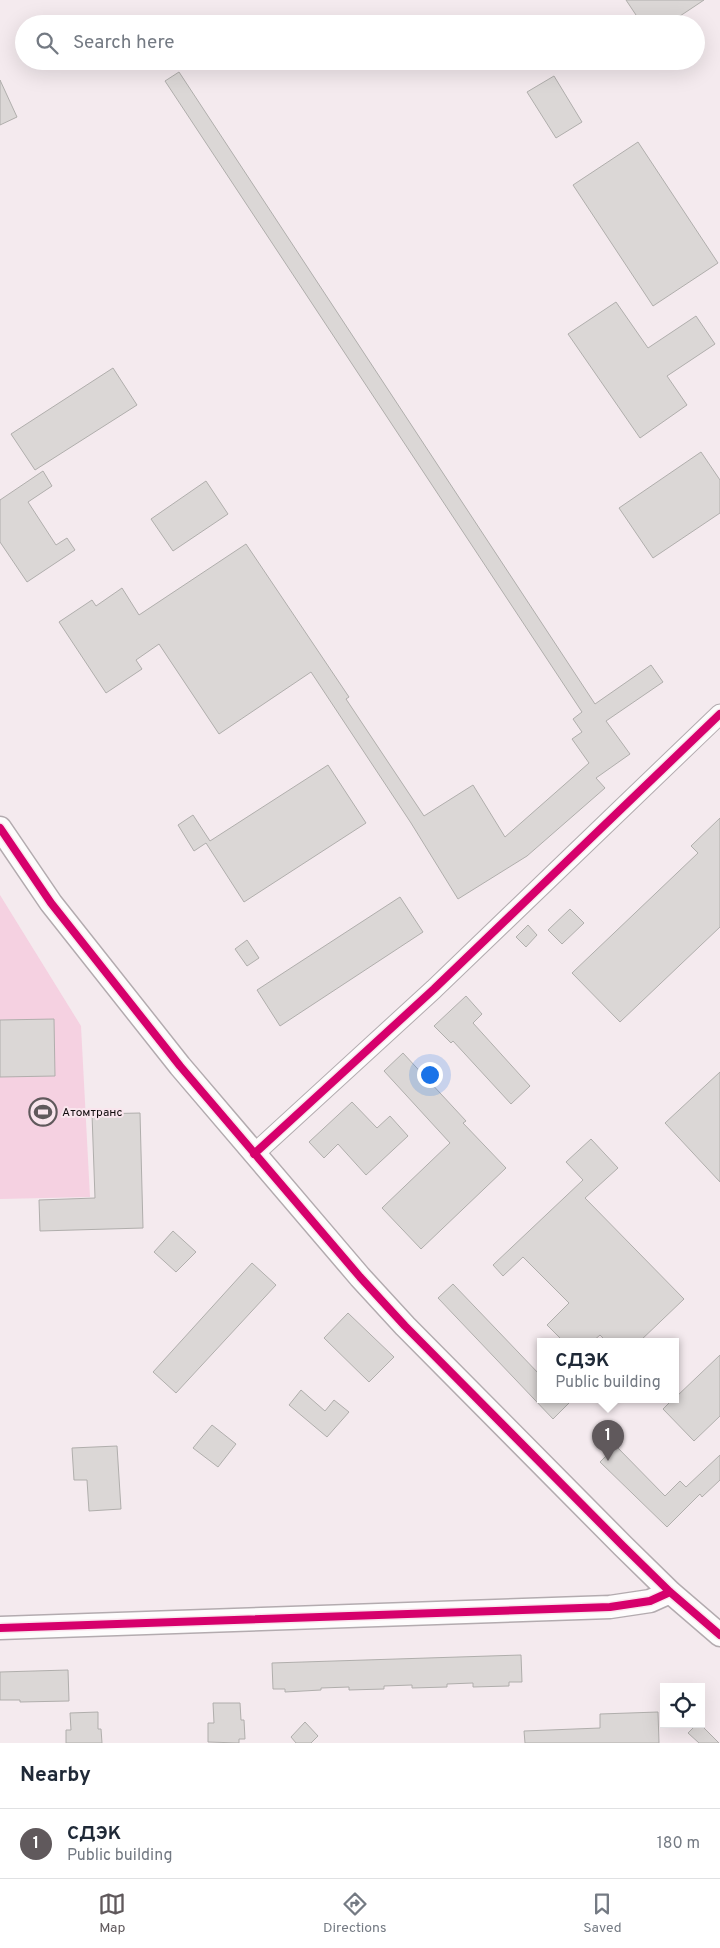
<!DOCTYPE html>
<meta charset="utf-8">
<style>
body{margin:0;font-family:Overpass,sans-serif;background:#f6f6f7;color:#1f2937}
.controls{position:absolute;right:15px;bottom:15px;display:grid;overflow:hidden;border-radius:0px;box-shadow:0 5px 20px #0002}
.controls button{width:45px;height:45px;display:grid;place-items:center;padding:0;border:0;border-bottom:1px solid #e0e1e3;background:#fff;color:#1f2937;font:25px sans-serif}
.you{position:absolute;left:429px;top:1074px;width:18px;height:18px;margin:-12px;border:4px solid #fff;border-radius:50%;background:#1a73e8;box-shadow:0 0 0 8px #1a73e833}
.badge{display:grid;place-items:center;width:32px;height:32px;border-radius:50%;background:#60595c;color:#fff;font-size:16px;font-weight:700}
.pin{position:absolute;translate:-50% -41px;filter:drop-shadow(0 1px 2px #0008)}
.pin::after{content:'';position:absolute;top:26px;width:18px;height:15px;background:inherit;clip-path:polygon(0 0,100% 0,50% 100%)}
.popup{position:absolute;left:537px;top:1338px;width:142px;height:65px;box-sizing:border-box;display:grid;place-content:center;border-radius:0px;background:#fff;filter:drop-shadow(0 1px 4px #0005);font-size:16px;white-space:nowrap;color:#747a83}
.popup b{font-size:19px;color:#1f2937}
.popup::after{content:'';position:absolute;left:50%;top:100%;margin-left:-10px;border:10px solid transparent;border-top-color:#fff}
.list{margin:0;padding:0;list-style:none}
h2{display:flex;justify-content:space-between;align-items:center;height:65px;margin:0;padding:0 20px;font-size:21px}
h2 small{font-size:16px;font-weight:400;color:#747a83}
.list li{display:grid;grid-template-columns:32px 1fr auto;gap:15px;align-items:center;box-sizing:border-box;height:70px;padding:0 20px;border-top:1px solid #e0e1e3}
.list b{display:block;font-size:19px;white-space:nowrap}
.list p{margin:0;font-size:16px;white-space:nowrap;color:#747a83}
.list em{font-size:16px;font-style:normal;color:#747a83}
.icon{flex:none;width:28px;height:28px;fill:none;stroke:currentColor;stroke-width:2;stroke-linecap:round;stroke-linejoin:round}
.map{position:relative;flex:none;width:720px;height:1743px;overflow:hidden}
.search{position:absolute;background:#fff;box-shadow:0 5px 20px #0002;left:15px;right:15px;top:15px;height:55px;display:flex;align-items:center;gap:12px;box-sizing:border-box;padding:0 18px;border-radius:28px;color:#747a83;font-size:19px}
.sheet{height:135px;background:#fff}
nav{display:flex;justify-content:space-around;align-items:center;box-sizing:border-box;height:70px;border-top:1px solid #e0e1e3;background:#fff;font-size:14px;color:#747a83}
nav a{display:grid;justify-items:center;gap:2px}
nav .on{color:#60595c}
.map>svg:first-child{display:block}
.grass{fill:#f5d1e1}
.building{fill:#dbd7d6;stroke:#b0aeac}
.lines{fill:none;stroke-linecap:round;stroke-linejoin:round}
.minor-casing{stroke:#b3abaf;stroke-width:21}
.tertiary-casing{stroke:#b3abaf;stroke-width:25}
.minor{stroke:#fdfcfc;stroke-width:19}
.tertiary{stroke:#fdfcfc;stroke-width:22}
.cycleway-casing{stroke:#f9e5ed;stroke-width:11}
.cycleway{stroke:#d6006c;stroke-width:8}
.labels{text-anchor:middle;stroke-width:4;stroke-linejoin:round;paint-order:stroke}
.poi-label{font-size:12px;fill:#110b0d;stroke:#f9e5ed;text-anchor:start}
</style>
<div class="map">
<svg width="720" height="1743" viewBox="0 0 720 1743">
<rect width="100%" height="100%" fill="#f4eaee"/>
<path class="grass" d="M 0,895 L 81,1026 L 90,1197 L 0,1199 Z"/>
<path class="building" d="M 626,0 L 704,0 L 668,24 L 642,24 Z
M 179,72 L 595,704 L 651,665 L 663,682 L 606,721 L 630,754 L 596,778 L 605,788 L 527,856 L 458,899 L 411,823 L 311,672 L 219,734 L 159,644 L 136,660 L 142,669 L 106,693 L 59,622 L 92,600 L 96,606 L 122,588 L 139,615 L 246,544 L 349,697 L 346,699 L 424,816 L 473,785 L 505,837 L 589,763 L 572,739 L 582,732 L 573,719 L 582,712 L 165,81 Z
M 554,76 L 582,122 L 556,138 L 527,92 Z
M 0,80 L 17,117 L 0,125 Z
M 638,142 L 718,263 L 653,306 L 573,185 Z
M 616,302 L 648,348 L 696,316 L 715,344 L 667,376 L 687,405 L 640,438 L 568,334 Z
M 113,368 L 137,405 L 35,470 L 11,434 Z
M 701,452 L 720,480 L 720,513 L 653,558 L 619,508 Z
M 43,471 L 52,486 L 28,502 L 56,545 L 67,538 L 75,550 L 27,582 L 0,542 L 0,500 Z
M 206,481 L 228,514 L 173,551 L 151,519 Z
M 328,765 L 366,823 L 244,902 L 206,843 L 194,851 L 178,825 L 193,815 L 210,841 Z
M 720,818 L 720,927 L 620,1022 L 572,973 L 698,853 L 691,846 Z
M 400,897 L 423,932 L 280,1026 L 257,990 Z
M 570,909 L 584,923 L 562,944 L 548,930 Z
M 528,925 L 537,935 L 526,947 L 516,937 Z
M 247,940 L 259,958 L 247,966 L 235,949 Z
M 466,996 L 482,1014 L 473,1023 L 530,1086 L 511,1104 L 453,1041 L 451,1043 L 434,1026 Z
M 54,1019 L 55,1076 L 0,1077 L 0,1020 Z
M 403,1053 L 466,1121 L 463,1123 L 506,1168 L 421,1249 L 382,1208 L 450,1143 L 384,1071 Z
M 720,1072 L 720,1182 L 665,1123 Z
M 352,1102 L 377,1128 L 390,1116 L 408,1136 L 366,1175 L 338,1144 L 324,1158 L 309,1142 Z
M 140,1113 L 143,1228 L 40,1231 L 39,1200 L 95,1198 L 92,1114 Z
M 591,1139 L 618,1168 L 585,1198 L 684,1299 L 639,1342 L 607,1342 L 600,1335 L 592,1342 L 564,1342 L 547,1325 L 569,1303 L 523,1257 L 503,1276 L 493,1265 L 583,1180 L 566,1162 Z
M 173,1231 L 196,1252 L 176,1272 L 154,1252 Z
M 252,1263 L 276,1285 L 176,1393 L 153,1372 Z
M 453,1284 L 540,1375 L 540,1400 L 572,1400 L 553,1419 L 438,1298 Z
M 348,1313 L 394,1357 L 369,1382 L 324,1338 Z
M 720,1355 L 720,1416 L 694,1441 L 663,1409 L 672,1400 L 676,1400 L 676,1397 Z
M 301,1390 L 325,1411 L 334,1400 L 349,1412 L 327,1437 L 289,1405 Z
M 212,1425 L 236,1444 L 218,1467 L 193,1448 Z
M 117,1446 L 121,1509 L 89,1511 L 87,1480 L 74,1480 L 72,1448 Z
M 616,1446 L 665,1496 L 680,1481 L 686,1487 L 720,1455 L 720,1480 L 702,1497 L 700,1494 L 667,1527 L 600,1462 Z
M 521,1655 L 522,1682 L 509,1682 L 509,1686 L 473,1687 L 473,1683 L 447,1684 L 447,1687 L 412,1688 L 412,1685 L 384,1686 L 384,1689 L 349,1690 L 349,1687 L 321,1688 L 321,1690 L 285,1692 L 285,1689 L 273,1689 L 272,1663 Z
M 68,1670 L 69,1701 L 20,1702 L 20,1700 L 0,1700 L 0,1672 Z
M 213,1703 L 240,1703 L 241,1720 L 244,1720 L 245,1739 L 239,1739 L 239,1743 L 208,1742 L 208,1723 L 214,1723 Z
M 98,1712 L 98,1729 L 101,1729 L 102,1743 L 66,1743 L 66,1730 L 71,1730 L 70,1713 Z
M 658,1712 L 659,1743 L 525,1743 L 524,1731 L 600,1728 L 600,1714 Z
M 305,1722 L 318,1736 L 311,1743 L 296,1743 L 291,1737 Z
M 697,1724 L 700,1724 L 719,1743 L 699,1743 L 688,1733 Z"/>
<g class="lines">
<g class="minor-casing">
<path id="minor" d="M 254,1154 L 434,989 L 720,714"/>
</g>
<g class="tertiary-casing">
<path id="tertiary" d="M 0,828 L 51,903 L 180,1066 L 360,1277 L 405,1326 L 623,1546 L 670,1592 L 720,1635
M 0,1628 L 610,1607 L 650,1601 L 670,1592"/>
</g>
<use href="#minor" class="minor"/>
<use href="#tertiary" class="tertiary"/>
<g class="cycleway-casing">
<path id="cycleway" d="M 0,828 L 51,903 L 180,1066 L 360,1277 L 405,1326 L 623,1546 L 670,1592 L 720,1635
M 254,1154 L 434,989 L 720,714
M 0,1628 L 610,1607 L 650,1601 L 670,1592"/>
</g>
<use href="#cycleway" class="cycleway"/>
</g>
<defs>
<g id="stadium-ring" transform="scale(1.4375)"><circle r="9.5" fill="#f9e5ed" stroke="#60595c" stroke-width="1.5"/><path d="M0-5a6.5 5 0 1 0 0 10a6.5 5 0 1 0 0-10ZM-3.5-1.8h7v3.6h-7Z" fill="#60595c"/></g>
</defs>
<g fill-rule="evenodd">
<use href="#stadium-ring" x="43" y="1112"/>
</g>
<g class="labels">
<g class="poi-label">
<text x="62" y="1116">Атомтранс</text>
</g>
</g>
</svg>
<div class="controls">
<button><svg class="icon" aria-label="locate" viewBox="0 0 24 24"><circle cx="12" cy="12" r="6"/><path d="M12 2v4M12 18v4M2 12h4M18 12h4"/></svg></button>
</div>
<div class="you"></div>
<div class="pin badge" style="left:608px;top:1461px">1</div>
<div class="popup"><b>СДЭК</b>Public building</div>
<div class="search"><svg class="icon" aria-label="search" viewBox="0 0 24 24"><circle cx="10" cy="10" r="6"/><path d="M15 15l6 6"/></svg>Search here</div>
</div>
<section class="sheet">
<h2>Nearby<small></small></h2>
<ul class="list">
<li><span class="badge">1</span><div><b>СДЭК</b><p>Public building</p></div><em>180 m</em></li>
</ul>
</section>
<nav>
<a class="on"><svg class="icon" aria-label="map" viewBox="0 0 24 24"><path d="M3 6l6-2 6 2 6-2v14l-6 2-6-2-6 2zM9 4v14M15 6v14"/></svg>Map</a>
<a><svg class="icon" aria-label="directions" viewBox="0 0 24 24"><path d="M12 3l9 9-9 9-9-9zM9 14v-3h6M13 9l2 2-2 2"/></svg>Directions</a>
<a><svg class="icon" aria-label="saved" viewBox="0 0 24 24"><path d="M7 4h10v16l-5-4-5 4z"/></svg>Saved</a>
</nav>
